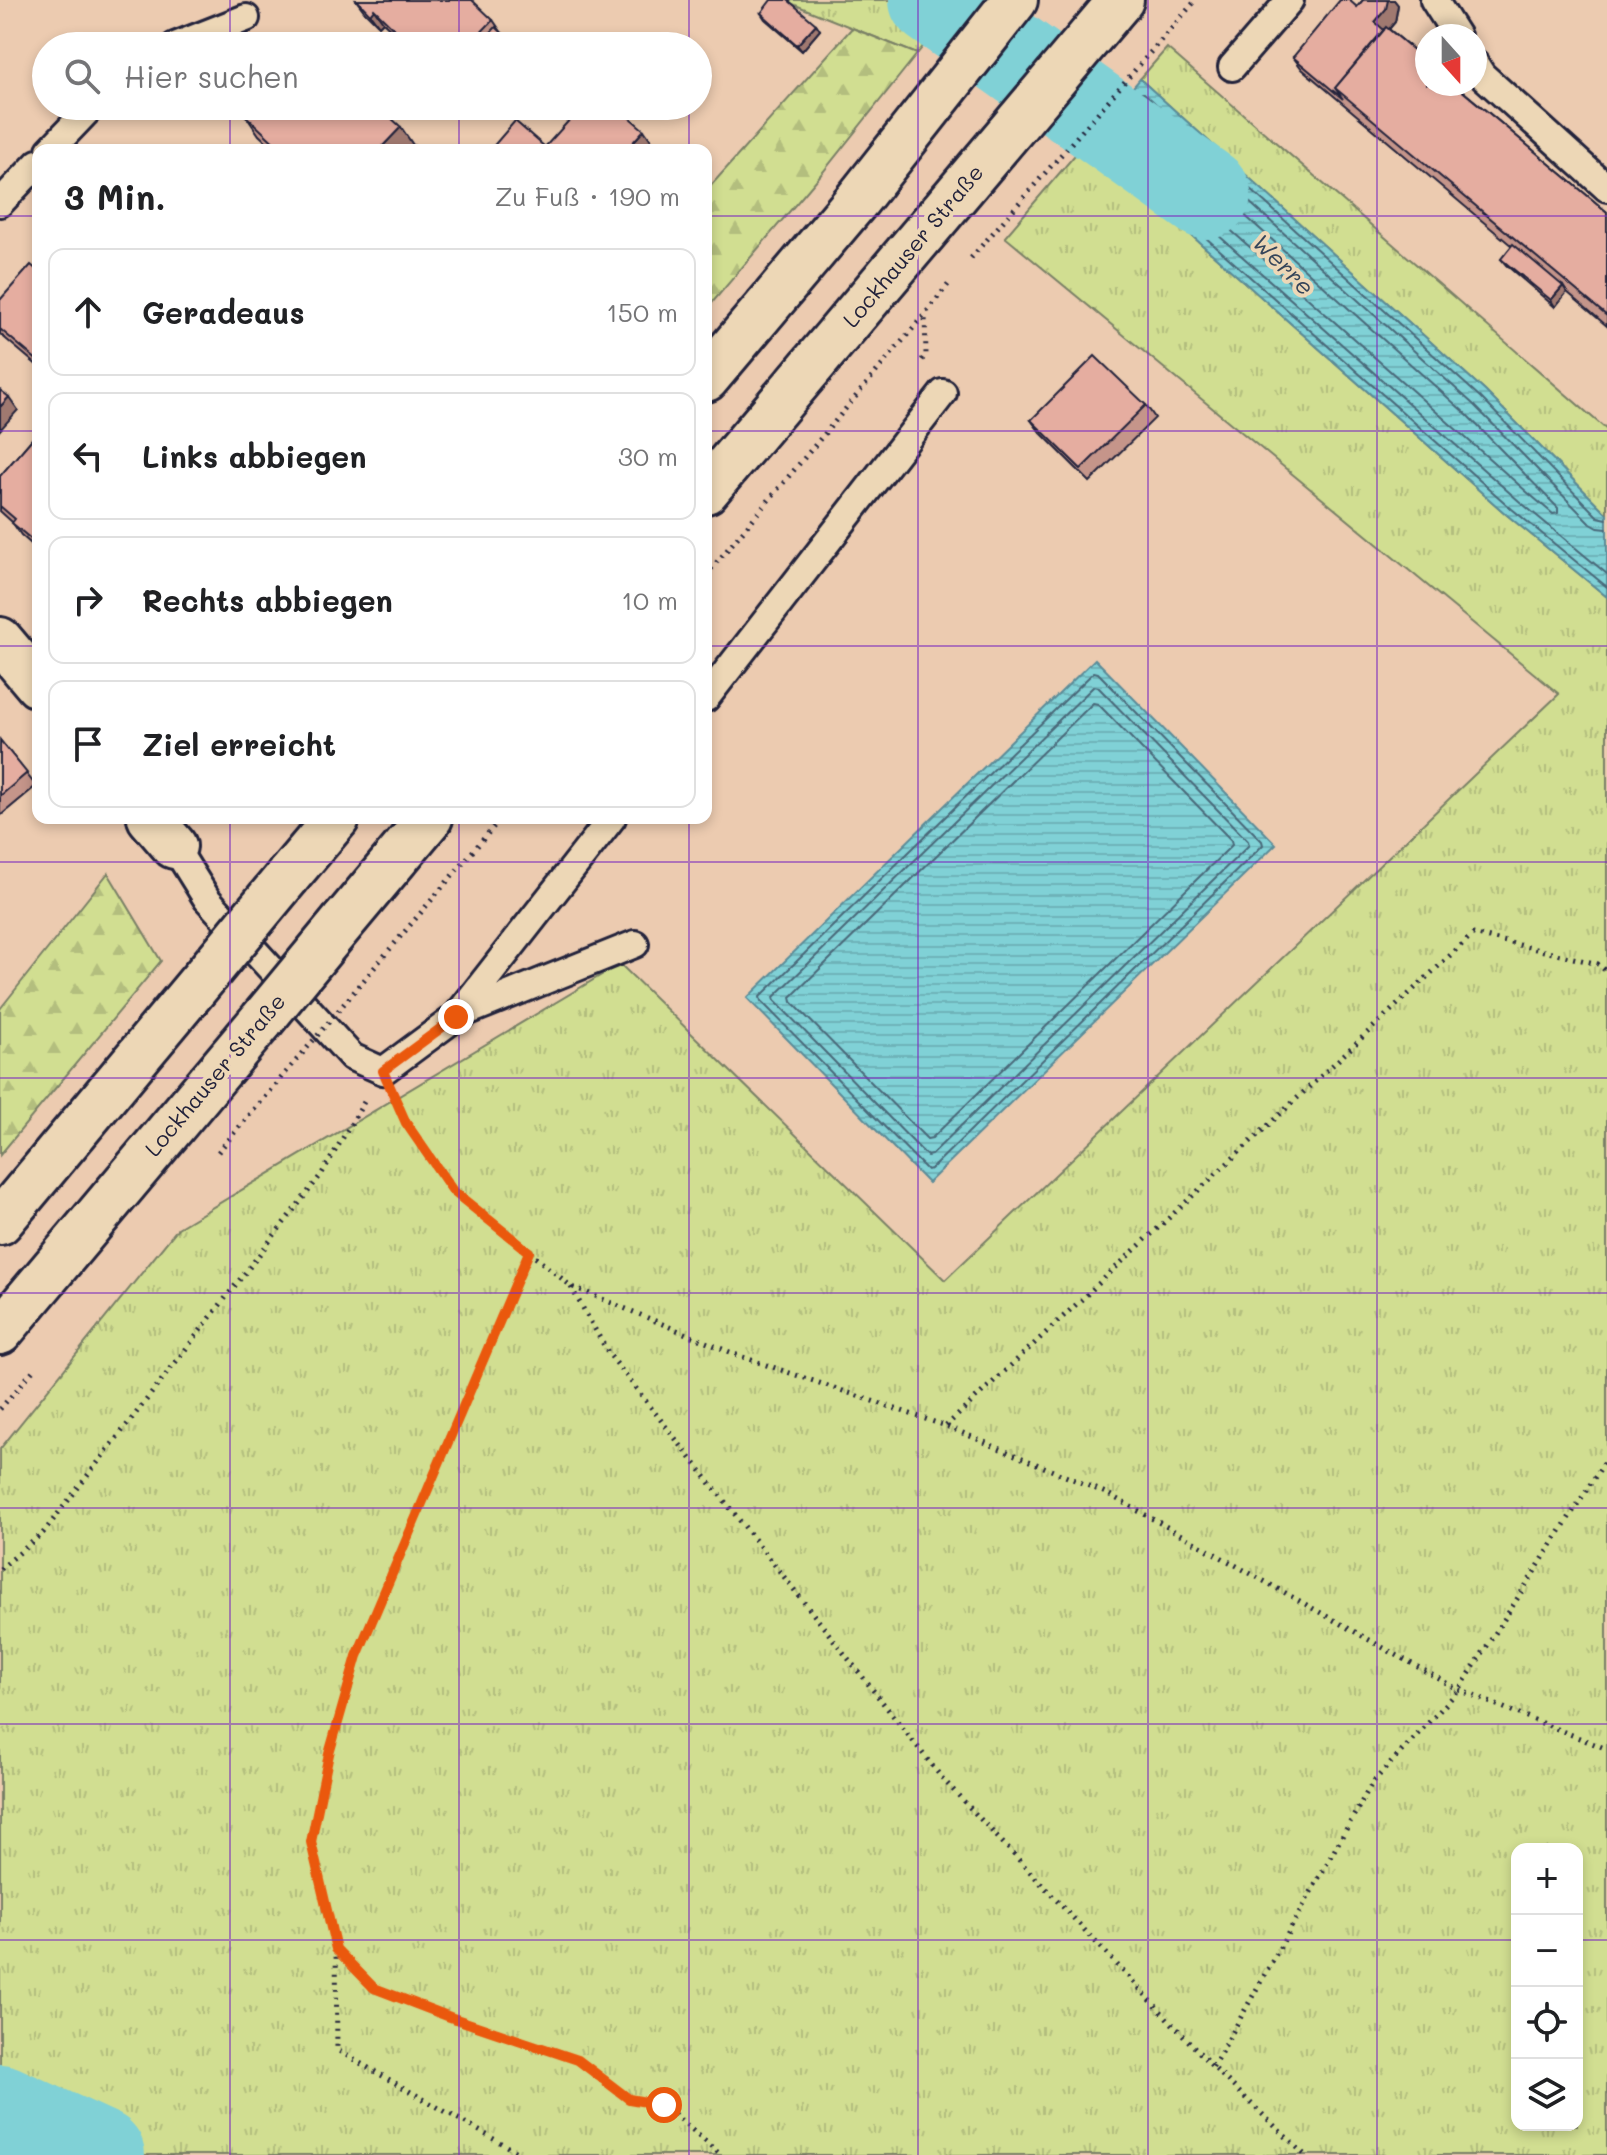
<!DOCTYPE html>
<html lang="de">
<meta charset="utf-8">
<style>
body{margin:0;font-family:Mali,sans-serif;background:#f2f2f2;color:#202124}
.controls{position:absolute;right:24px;bottom:24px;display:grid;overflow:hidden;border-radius:16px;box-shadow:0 4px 12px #0003}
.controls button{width:72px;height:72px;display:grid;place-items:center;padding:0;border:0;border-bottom:2px solid #e0e0e0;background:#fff;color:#202124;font:40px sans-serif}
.compass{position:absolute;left:1415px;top:24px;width:72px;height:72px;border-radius:50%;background:#fff;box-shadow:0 4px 12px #0003;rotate:159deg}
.stop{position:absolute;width:24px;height:24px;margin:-18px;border:6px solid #ea580c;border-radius:50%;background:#fff}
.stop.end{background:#ea580c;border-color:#fff;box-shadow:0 2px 8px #0008}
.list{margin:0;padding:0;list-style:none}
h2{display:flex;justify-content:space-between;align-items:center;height:104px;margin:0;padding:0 32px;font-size:34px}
h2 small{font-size:26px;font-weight:400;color:#757577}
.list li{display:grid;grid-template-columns:52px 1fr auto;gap:24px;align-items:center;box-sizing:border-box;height:128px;margin:0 16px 16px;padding:0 16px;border:2px solid #e0e0e0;border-radius:16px}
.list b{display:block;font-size:30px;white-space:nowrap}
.list em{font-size:26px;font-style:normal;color:#757577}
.icon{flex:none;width:44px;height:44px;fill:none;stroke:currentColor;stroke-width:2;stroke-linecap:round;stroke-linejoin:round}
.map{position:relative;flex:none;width:1607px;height:2155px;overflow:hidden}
.search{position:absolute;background:#fff;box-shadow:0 4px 12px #0003;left:32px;top:32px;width:680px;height:88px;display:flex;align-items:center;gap:20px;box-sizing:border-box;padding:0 28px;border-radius:44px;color:#757577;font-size:30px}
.panel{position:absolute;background:#fff;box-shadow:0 4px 12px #0003;left:32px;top:144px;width:680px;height:680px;border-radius:16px}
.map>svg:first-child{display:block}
.grass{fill:url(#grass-tufts);stroke:#7a8066;stroke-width:2;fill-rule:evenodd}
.forest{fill:url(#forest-firs);stroke:#7a8066;stroke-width:2}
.water{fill:url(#water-rules);stroke:#5a8b98;stroke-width:2}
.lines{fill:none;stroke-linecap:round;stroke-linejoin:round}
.shore{stroke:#486879;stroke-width:2}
.river{stroke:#80d1d6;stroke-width:90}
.service-casing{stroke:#22223b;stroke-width:32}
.minor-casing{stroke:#22223b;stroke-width:50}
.secondary-casing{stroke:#22223b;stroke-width:50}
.path{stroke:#22223b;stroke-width:5;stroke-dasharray:2 6;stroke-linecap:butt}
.service{stroke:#edd7b6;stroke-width:26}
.minor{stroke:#edd7b6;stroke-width:44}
.secondary{stroke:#edd7b6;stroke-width:44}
.secondary-bridge-casing{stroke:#22223b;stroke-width:50;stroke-linecap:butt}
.path-bridge{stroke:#22223b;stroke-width:5;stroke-dasharray:2 6;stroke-linecap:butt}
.secondary-bridge{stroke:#edd7b6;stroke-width:44}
.wall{fill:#c5958a;stroke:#22223b;stroke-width:2}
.shaded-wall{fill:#a07970;stroke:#22223b;stroke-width:2}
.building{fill:#e5ada0;stroke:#22223b;stroke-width:2}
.route{stroke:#ea580c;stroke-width:10}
.grid{fill:none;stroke:#7b2cbf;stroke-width:2;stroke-opacity:0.55}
.labels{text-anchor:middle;stroke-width:8;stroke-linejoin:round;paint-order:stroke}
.street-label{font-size:22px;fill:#22223b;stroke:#edd7b6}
.water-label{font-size:24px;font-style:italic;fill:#35455a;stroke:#edd7b6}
</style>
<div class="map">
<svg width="1607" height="2155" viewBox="0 0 1607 2155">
<defs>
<pattern id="grass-tufts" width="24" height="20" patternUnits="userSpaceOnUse" patternTransform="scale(2)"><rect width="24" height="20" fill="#d1de91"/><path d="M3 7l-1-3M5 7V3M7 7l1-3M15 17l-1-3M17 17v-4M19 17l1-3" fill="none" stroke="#b3be7e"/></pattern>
<pattern id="forest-firs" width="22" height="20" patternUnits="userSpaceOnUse" patternTransform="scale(2)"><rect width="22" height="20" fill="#d1de91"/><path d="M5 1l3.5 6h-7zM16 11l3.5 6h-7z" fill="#b3be7e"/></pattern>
<pattern id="water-rules" width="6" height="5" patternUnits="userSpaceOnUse" patternTransform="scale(2)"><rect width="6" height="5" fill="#80d1d6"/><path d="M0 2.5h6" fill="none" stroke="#6eb3b9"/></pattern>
</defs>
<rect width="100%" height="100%" fill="#eccbb0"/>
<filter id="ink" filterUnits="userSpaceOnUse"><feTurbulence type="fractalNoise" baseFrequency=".0125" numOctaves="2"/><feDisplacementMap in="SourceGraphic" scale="16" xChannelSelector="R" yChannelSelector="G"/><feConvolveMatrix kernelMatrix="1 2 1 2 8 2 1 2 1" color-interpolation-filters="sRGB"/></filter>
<g filter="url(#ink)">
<path class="grass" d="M 783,0 L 960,0 L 917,54 Z
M 1167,48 L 1607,430 L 1607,514 L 1485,391 L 1140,79 Z
M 1086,142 L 1507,515 L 1607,597 L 1607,2155 L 0,2155 L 0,1449 L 178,1228 L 620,964 L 945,1280 L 1559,694 L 1005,237 ZM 1517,1849 L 1577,1849 L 1577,2125 L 1517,2125 Z"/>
<path class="forest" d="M 852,28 L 917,54 L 823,172 L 706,310 L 706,191 Z
M 108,873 L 161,961 L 0,1155 L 0,1009 Z"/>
<path class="water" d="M 1140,79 L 1485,391 L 1607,514 L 1607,597 L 1507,515 L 1086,142 Z
M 1095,659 L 1276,844 L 928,1183 L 747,998 Z"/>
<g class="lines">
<path class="shore" d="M 1143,124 L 1465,413 L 1558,508 L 1558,513 L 1553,514 L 1527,492 L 1131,142 L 1130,136 Z
M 1607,519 L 1598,517 L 1480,397 L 1144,93 L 1138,93 L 1099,138 L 1100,144 L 1512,509 L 1607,587
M 1607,529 L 1598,528 L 1591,524 L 1473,404 L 1144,107 L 1139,108 L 1114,137 L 1114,143 L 1519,501 L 1607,574
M 1094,672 L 1098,673 L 1262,841 L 1263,845 L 931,1169 L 927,1170 L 761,1001 L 760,997 Z
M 1094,686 L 1098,687 L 1248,841 L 1249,845 L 931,1155 L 927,1156 L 775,1001 L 774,997 Z
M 1093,703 L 1098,704 L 1231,840 L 1232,845 L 932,1138 L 927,1139 L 792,1002 L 791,997 Z"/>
<path class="river" d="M 934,0 L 1206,194
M 0,2109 L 100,2155"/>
<g class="service-casing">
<path id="service" d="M 1434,0 L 1457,36
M 175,46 L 246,18
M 1475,64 L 1482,75 L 1607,188
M 1232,67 L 1290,0
M 50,150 L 92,106
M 0,203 L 38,163
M 706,698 L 943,393
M 174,846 L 207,899 L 352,1057 L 383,1071 L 456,1017 L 612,818
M 459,1015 L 635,944"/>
</g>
<g class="minor-casing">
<path id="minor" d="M 0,640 L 38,685
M 150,818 L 174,846"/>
</g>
<g class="secondary-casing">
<path id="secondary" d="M 706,379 L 858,199 L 1015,0
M 706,491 L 1121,0
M 288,876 L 337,818
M 343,922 L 430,818
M 0,1222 L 207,974
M 0,1332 L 262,1020"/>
</g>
<path class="path" d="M 971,258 L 1196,0
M 922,360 L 926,354 L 925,315
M 706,575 L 925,314 L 951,281
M 384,956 L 501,818
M 398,1105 L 406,1123 L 453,1191 L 571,1286 L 737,1355 L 946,1426 L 1108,1494 L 1459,1690 L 1607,1749
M 218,1152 L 300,1056
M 571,1287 L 609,1354 L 942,1778 L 1213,2067 L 1305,2155
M 0,1409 L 36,1367
M 946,1426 L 1473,934 L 1598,964 L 1607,972
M 0,1569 L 43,1533 L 321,1175 L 364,1102
M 336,1949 L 374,1988 L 450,2017 L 578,2060 L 629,2099 L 664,2105 L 721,2155
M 1213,2067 L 1372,1783 L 1459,1690 L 1607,1458
M 522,2155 L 337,2050 L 336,1949 L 311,1842 L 329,1754 L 357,1656 L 529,1252"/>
<use href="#service" class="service"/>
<use href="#minor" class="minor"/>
<use href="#secondary" class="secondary"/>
<g class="secondary-bridge-casing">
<path id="secondary-bridge" d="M 207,974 L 288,876
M 262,1020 L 343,922"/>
</g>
<path class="path-bridge" d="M 302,1054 L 384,956"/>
<use href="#secondary-bridge" class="secondary-bridge"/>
</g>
<path class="wall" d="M 356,0 L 493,20 L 502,33 L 516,46 L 409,46 L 383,22 L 379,26 L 365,12 Z
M 1363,0 L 1394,0 L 1398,5 L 1395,22 L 1389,29 L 1607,212 L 1607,326 L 1567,292 L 1555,307 L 1506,265 L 1501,259 L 1512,246 L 1302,69 L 1293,57 L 1357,7 Z
M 761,13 L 816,24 L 820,30 L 802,51 L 765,19 Z
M 246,116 L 413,145 L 409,150 L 275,150 L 259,135 Z
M 38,271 L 38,366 L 0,334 L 0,300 Z
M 1146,405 L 1155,418 L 1090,482 L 1040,432 L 1031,420 Z
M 38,432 L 38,550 L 21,535 L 12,522 L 0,511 L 0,476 Z
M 0,740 L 36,786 L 0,816 Z"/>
<path class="shaded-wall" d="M 1388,0 L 1394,0 L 1398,5 L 1395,22 L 1384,35 L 1375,22 Z
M 374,9 L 383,22 L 379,26 L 370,14 Z
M 816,24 L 820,30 L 802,51 L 797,45 Z
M 401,127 L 413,145 L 409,150 L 379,150 Z
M 644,130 L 653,143 L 646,150 L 626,150 Z
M 1563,286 L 1567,292 L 1555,307 L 1551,300 Z
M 9,397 L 18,410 L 0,430 L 0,407 Z"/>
<path class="building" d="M 357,0 L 472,0 L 493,20 L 468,46 L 412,46 L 374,9 L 370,14 Z
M 771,0 L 788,0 L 816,24 L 797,45 L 761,13 Z
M 1340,0 L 1349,0 L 1357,7 L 1363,0 L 1388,0 L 1386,9 L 1375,22 L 1384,30 L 1335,88 L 1343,99 L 1293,57 Z
M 496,27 L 516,46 L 478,46 Z
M 1386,27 L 1427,61 L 1427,84 L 1454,84 L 1607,212 L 1607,316 L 1335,88 Z
M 256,106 L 378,106 L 401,127 L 379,150 L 282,150 L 246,116 Z
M 582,106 L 616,106 L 644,130 L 626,150 L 490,150 L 515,121 L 545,147 Z
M 1513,244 L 1563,286 L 1551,300 L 1501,259 Z
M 31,265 L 38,271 L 38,361 L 0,329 L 0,300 Z
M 1095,356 L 1146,405 L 1081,469 L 1031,420 Z
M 0,390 L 9,397 L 0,407 Z
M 38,432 L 38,545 L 12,523 L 15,519 L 0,506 L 0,476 Z
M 0,740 L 27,773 L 0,796 Z"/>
</g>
<g class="lines" filter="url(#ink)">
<path class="route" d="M 456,1017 L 383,1071 L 406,1123 L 453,1191 L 529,1252 L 357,1656 L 329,1754 L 311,1842 L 336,1949 L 374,1988 L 450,2017 L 578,2060 L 629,2099 L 664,2105"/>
</g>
<path class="grid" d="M 230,0 L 230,46M 459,0 L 459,46M 689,0 L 689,46M 918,0 L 918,2155M 1148,0 L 1148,2155M 1377,0 L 1377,2155M 230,106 L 230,150M 459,106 L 459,150M 689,106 L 689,150M 0,216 L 38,216M 706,216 L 1607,216M 0,431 L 38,431M 706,431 L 1607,431M 0,646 L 38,646M 706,646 L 1607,646M 230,818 L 230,2155M 459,818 L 459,2155M 689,818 L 689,2155M 0,862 L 1607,862M 0,1078 L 1607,1078M 0,1293 L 1607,1293M 0,1508 L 1607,1508M 0,1724 L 1607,1724M 0,1940 L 1517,1940M 1577,1940 L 1607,1940"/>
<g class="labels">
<g class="street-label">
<text transform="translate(913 246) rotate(-50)" y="8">Lockhauser Straße</text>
<text transform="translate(215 1075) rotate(-50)" y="8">Lockhauser Straße</text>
</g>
<g class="water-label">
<text transform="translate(1283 265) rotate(45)" y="8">Werre</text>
</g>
</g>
</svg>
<div class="controls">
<button>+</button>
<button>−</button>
<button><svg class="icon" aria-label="locate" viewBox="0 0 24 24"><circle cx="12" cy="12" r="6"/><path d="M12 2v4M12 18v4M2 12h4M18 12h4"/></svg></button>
<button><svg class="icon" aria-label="layers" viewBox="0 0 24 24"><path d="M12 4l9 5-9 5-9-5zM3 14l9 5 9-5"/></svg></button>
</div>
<svg class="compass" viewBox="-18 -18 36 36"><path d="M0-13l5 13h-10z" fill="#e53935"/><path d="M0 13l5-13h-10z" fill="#757577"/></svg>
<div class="stop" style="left:664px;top:2105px"></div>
<div class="stop end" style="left:456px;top:1017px"></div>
<div class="search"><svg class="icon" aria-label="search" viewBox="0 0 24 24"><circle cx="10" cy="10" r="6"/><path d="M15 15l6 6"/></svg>Hier suchen</div>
<section class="panel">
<h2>3 Min.<small>Zu Fuß · 190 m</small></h2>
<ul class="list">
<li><svg class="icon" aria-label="ahead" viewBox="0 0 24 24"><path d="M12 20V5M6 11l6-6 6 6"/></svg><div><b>Geradeaus</b></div><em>150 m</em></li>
<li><svg class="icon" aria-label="left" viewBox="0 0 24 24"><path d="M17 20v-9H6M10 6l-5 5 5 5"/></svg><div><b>Links abbiegen</b></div><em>30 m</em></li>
<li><svg class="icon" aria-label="right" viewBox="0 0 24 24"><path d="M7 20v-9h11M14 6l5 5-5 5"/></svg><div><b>Rechts abbiegen</b></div><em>10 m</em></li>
<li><svg class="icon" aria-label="arrive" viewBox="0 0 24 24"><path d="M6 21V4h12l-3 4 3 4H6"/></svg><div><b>Ziel erreicht</b></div></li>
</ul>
</section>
</div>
